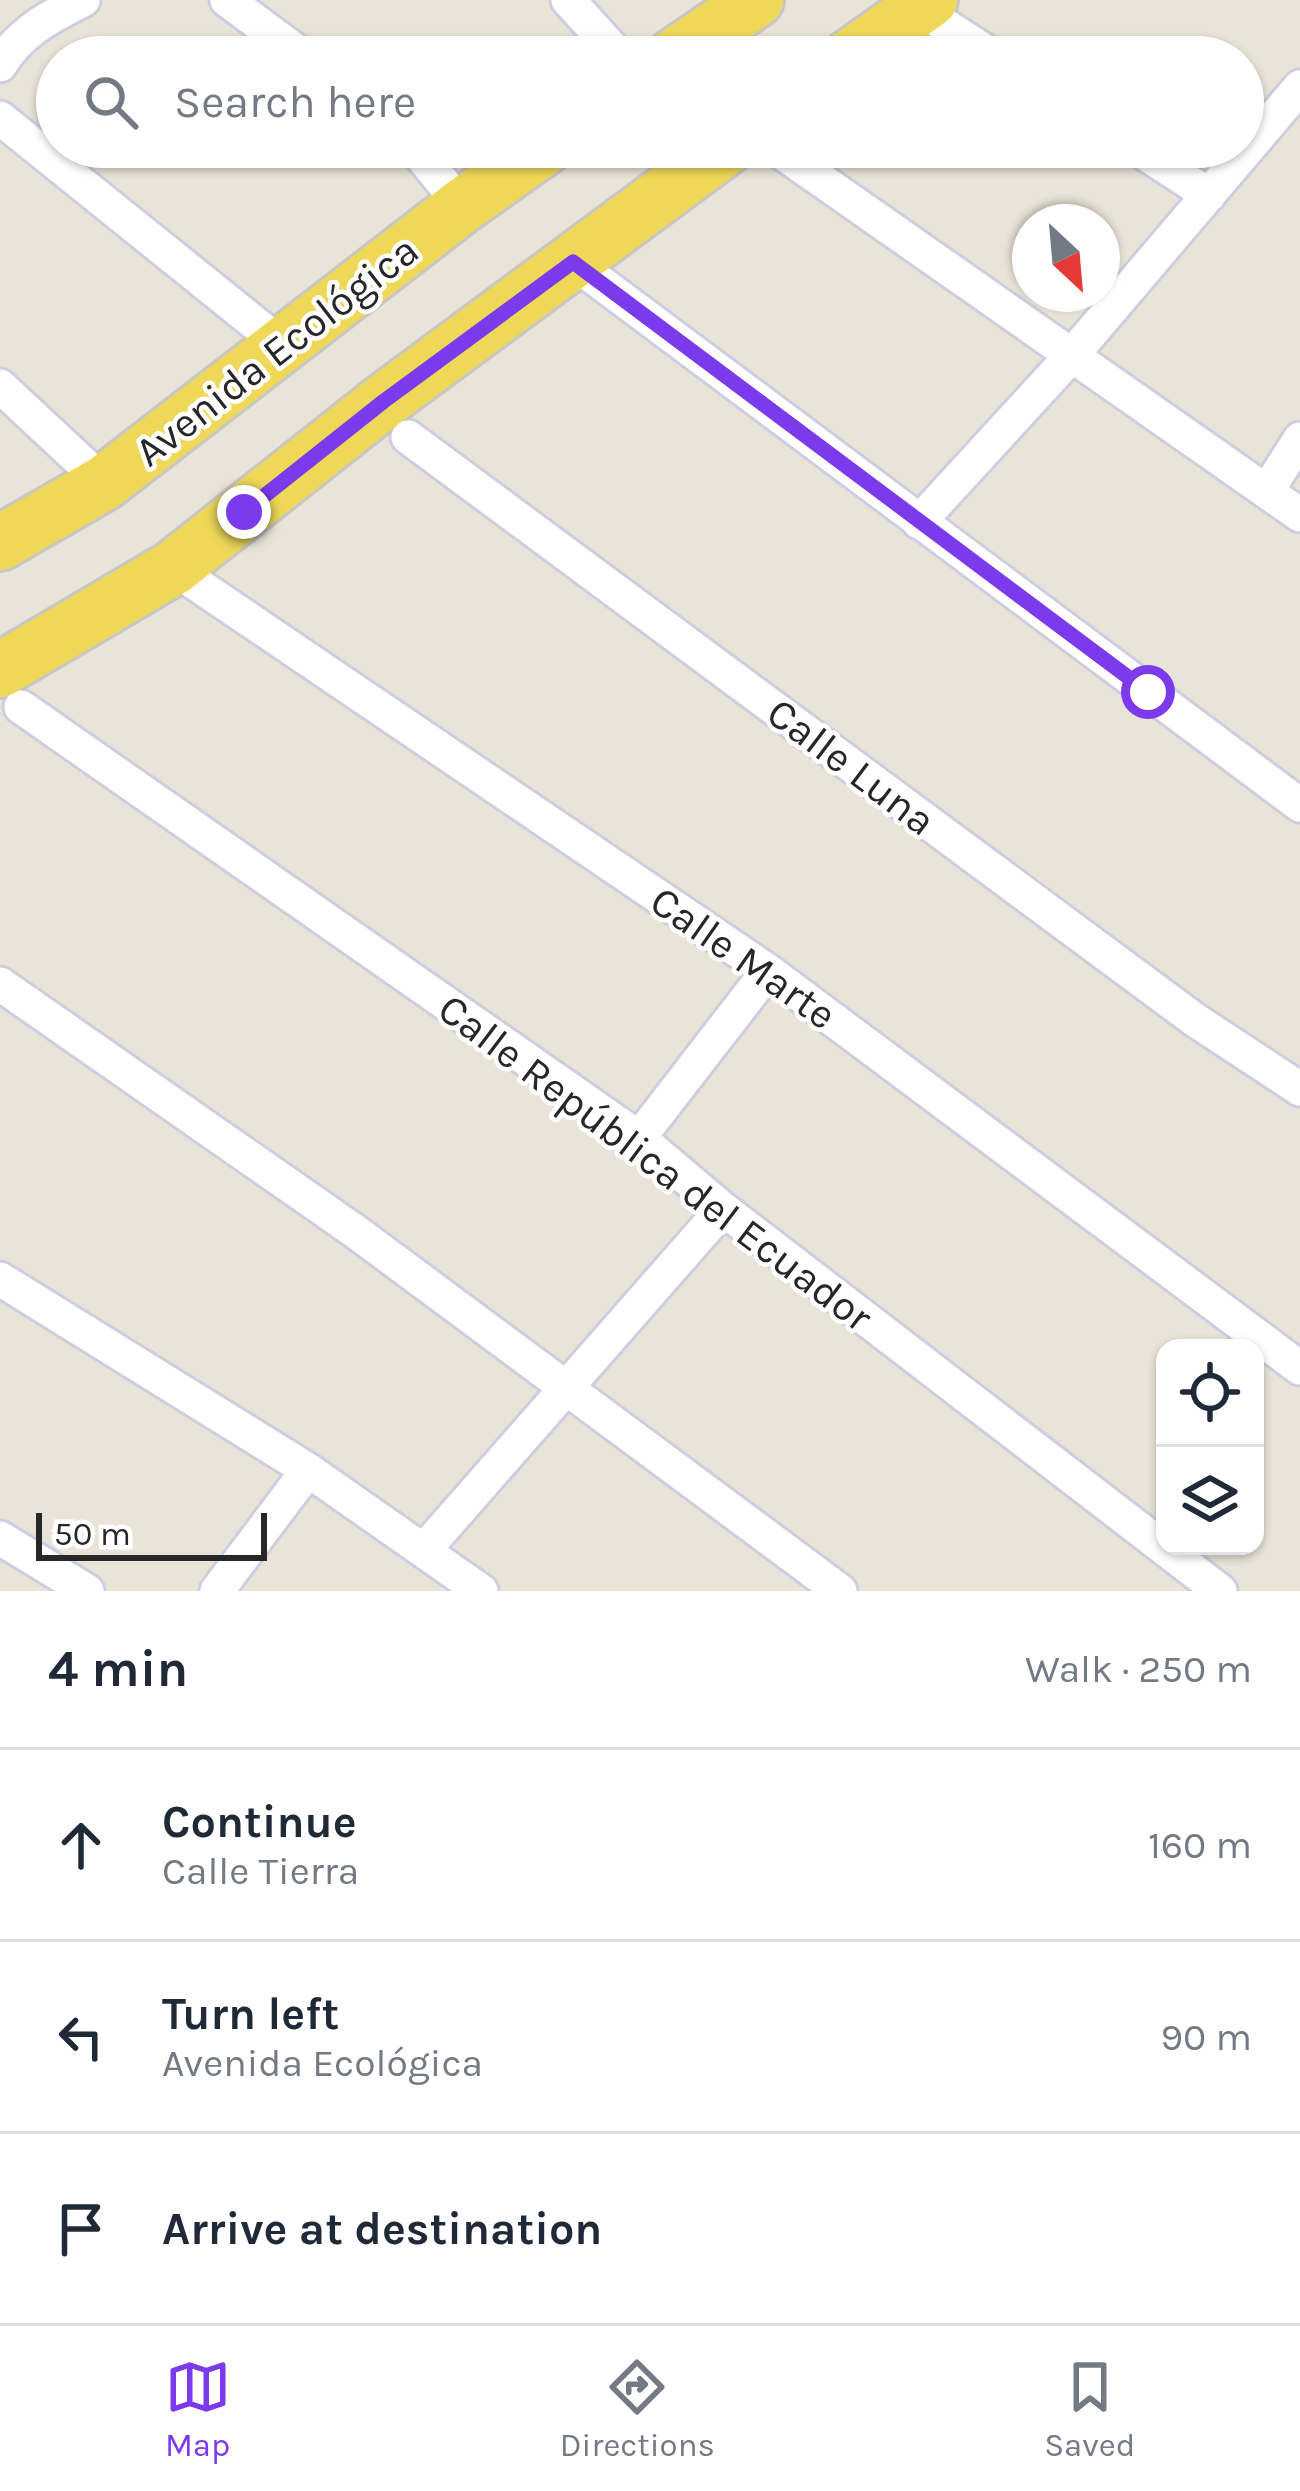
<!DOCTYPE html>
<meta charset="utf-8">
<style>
body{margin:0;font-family:Karla,sans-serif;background:#f2f2f3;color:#1f2937}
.controls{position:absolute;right:36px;bottom:36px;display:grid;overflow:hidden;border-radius:24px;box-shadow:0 3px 9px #0004}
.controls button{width:108px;height:108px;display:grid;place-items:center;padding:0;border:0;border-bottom:3px solid #e0e1e3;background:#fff;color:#1f2937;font:60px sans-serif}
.compass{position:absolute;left:1012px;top:204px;width:108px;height:108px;border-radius:50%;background:#fff;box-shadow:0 3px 9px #0004;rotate:154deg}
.scale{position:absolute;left:36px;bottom:30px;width:231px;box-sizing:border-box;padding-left:12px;border:6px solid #272727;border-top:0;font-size:33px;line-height:42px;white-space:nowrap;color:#272727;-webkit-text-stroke:9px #fff;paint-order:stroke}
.stop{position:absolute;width:36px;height:36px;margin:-27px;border:9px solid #7c3aed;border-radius:50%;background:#fff}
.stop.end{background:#7c3aed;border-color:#fff;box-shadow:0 3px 12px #0008}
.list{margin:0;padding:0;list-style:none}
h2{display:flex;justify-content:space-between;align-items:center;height:156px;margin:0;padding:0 48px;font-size:51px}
h2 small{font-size:39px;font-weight:400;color:#747a83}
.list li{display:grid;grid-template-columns:78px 1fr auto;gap:36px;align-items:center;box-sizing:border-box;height:192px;padding:0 48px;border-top:3px solid #e0e1e3}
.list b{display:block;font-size:45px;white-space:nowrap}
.list p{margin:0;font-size:39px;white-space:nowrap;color:#747a83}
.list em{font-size:39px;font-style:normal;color:#747a83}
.icon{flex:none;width:66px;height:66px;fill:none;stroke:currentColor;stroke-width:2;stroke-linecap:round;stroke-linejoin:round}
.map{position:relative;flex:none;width:1300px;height:1591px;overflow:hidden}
.search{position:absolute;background:#fff;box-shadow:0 3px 9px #0004;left:36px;right:36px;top:36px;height:132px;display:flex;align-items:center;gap:30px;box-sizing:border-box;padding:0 42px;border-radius:66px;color:#747a83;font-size:45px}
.sheet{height:732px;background:#fff}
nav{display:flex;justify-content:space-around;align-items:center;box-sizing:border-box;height:168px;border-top:3px solid #e0e1e3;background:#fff;font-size:33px;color:#747a83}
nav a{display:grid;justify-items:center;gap:6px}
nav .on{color:#7c3aed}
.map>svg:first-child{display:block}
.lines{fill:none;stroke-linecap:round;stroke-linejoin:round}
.street-casing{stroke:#cdcfe0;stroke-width:39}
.primary-casing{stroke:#c7c7c7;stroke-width:60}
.street{stroke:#fff;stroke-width:33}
.primary{stroke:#efd858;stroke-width:54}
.route{stroke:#7c3aed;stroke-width:15}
.labels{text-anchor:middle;stroke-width:9;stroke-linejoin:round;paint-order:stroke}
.street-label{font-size:42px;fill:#272727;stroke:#fff}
</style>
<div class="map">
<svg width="1300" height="1591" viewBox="0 0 1300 1591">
<rect width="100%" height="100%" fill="#eae4d8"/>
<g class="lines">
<g class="street-casing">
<path id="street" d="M 227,0 L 304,57
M 568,0 L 620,57
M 918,8 L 994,57
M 0,65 C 20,32 49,17 83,0
M 0,118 L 282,345
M 414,147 L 462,206
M 774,147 L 1300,515
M 1135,147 L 1209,195
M 573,262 L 1300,805
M 0,386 L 104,483
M 408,437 L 1195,1020 L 1300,1089
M 1267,491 L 1300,439
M 919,522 L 1073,354 L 1300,87
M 173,568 L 768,971 L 1300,1368
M 21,707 L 639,1138 L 723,1209 L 1220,1591
M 0,984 L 356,1232 L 840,1591
M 639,1138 L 768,971
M 0,1279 L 308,1470 L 481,1591
M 0,1538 L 87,1591
M 425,1549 L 723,1209
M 217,1591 L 308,1470"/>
</g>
<g class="primary-casing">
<path id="primary" d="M 673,57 L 756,0
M 850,57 L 930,0
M 0,543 L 104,483 L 462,206 L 545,147
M 0,670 L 173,568 L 384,401 L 727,147"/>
</g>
<use href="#street" class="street"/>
<use href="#primary" class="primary"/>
</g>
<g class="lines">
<path class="route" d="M 244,512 L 384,401 L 573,262 L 1148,692"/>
</g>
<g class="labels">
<g class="street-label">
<text transform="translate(276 350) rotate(-38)" y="15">Avenida Ecológica</text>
<text transform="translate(852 766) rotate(37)" y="15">Calle Luna</text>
<text transform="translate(744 957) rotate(35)" y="15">Calle Marte</text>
<text transform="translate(656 1162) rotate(37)" y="15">Calle República del Ecuador</text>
</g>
</g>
</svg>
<div class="controls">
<button><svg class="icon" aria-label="locate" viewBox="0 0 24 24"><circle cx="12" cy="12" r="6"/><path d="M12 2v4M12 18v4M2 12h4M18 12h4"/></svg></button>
<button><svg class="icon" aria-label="layers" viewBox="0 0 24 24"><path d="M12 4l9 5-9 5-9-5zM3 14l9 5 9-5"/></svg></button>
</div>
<svg class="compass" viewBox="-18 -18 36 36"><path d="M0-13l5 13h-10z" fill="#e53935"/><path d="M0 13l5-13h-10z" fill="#747a83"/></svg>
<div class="scale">50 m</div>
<div class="stop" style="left:1148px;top:692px"></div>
<div class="stop end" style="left:244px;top:512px"></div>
<div class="search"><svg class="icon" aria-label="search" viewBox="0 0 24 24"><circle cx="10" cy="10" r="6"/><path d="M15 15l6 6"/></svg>Search here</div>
</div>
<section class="sheet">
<h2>4 min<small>Walk · 250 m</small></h2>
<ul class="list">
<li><svg class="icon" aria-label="ahead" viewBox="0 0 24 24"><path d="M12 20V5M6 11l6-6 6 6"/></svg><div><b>Continue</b><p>Calle Tierra</p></div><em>160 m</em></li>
<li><svg class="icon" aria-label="left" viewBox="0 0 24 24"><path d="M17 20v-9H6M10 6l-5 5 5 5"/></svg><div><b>Turn left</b><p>Avenida Ecológica</p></div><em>90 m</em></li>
<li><svg class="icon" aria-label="arrive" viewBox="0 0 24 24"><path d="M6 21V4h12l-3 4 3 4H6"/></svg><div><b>Arrive at destination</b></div></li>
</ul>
</section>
<nav>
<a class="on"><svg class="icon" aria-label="map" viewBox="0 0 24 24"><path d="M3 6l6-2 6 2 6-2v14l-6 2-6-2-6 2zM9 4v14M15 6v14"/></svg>Map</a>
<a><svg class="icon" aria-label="directions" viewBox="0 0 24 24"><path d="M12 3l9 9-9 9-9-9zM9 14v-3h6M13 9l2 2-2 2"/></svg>Directions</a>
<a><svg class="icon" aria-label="saved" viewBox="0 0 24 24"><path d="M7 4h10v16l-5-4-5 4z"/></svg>Saved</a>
</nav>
